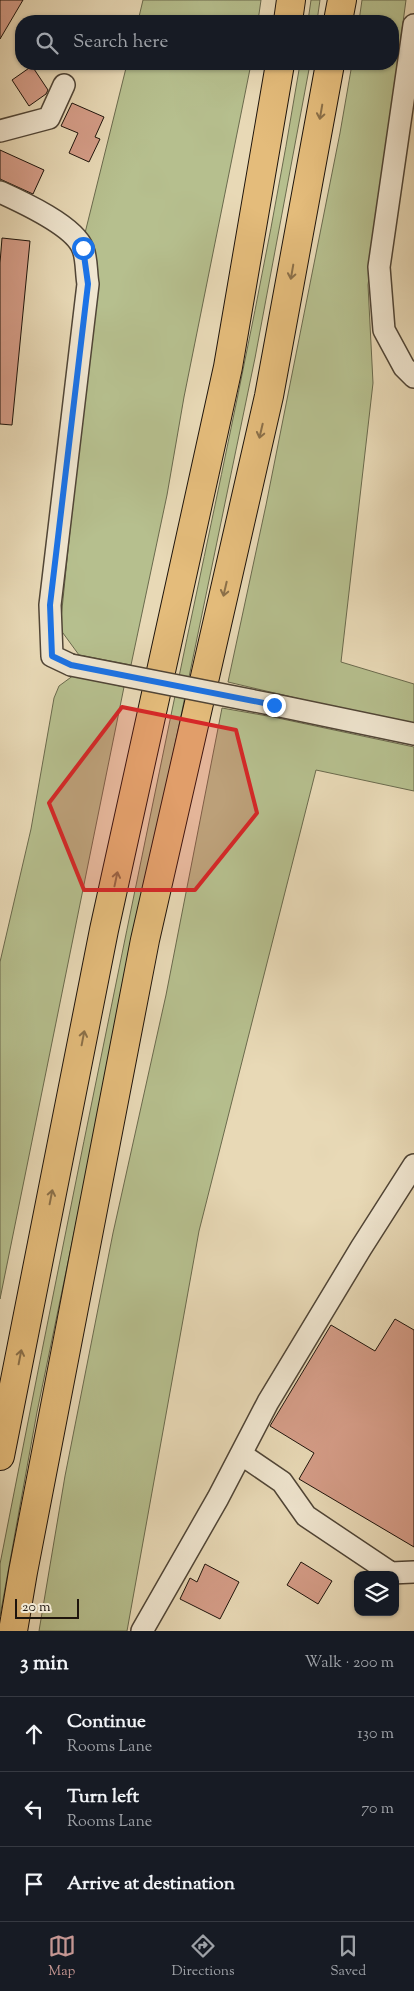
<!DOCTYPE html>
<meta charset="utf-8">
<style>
body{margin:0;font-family:"Sorts Mill Goudy",serif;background:#20242c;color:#f1f3f6}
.controls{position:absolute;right:15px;bottom:15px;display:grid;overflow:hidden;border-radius:10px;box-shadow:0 1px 4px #0004}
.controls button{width:45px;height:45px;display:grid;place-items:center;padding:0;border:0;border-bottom:1px solid #363941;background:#171b24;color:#f1f3f6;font:25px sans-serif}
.scale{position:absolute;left:15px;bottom:12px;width:64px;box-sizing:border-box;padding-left:5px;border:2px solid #1e140c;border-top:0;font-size:14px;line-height:18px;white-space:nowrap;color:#1e140c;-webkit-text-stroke:4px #f0e6d0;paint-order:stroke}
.stop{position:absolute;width:15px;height:15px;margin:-11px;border:4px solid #1a73e8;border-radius:50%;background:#fff}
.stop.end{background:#1a73e8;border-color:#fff;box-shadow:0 1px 5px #0008}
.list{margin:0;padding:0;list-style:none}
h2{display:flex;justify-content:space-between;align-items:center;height:65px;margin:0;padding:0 20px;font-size:21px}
h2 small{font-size:16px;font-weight:400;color:#9ea1a6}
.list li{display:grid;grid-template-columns:32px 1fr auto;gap:15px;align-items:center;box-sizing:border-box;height:75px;padding:0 20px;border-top:1px solid #363941}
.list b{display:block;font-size:19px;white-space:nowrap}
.list p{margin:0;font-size:16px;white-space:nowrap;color:#9ea1a6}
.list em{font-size:16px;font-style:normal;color:#9ea1a6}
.icon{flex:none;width:28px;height:28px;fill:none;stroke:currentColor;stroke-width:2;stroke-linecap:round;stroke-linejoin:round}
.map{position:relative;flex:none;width:414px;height:1631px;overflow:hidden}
.search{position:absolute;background:#171b24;box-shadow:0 1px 4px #0004;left:15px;right:15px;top:15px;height:55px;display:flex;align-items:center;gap:12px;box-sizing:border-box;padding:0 18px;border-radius:20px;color:#9ea1a6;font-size:19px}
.sheet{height:290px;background:#171b24}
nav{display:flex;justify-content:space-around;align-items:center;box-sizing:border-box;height:70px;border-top:1px solid #363941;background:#171b24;font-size:14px;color:#9ea1a6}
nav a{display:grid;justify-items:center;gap:2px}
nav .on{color:#c59692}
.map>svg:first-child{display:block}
.green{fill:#b6bf8e;stroke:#6a6a4d}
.building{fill:#d59d88;stroke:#1e140c}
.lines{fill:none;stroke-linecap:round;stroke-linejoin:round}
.minor-casing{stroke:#504536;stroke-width:24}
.highway-casing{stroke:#1e140c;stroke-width:30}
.minor{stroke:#f0e6d0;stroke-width:21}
.highway{stroke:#e4bc7b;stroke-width:28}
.minor-bridge-casing{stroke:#504536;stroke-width:24;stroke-linecap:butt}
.minor-bridge{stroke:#f0e6d0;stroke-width:21}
.oneway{stroke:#8b7049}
.route{stroke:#1a73e8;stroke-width:6}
.marked{fill:#d62828;fill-opacity:0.2;stroke:#d62828;stroke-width:4;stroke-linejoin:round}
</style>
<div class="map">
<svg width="414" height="1631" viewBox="0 0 414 1631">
<rect width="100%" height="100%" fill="#e8d9b6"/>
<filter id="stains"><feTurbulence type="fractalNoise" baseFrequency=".004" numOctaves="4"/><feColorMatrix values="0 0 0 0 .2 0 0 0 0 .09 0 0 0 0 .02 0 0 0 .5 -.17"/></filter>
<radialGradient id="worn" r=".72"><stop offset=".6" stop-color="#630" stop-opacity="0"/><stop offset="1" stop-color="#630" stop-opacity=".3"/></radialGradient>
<path class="green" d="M 143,0 L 261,0 L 258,21 L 138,21 Z
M 311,0 L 320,0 L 317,21 L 308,21 Z
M 362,0 L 406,0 L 368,285 L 373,383 L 341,662 L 414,684 L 414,726 L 228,682 L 266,505 L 340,133 L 352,64 L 393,64 L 393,21 L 359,21 Z
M 127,64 L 251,64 L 184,397 L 167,495 L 131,665 L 79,655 L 60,629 L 97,263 L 93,246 L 85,233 Z
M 300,64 L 310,64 L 255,358 L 37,1412 L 0,1616 L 0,1564 C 55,1282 112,1001 170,720 C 215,502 264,284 300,64 Z
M 74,675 L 124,687 L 0,1299 L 0,962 L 31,829 L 54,698 L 59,686 Z
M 222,708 L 273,717 L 414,747 L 414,791 L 316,770 L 199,1231 L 127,1631 L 39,1631 L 65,1476 L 113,1233 L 166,995 Z"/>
<path class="building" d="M 0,0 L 23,0 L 0,39 Z
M 32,66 L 48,90 L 46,94 L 29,106 L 12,80 Z
M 72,103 L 104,117 L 95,137 L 100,139 L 89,162 L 69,153 L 78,133 L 61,126 Z
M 0,150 L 44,170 L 33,194 L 0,179 Z
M 2,238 L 30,241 L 12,425 L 0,424 L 0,263 Z
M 395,1319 L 414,1330 L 414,1547 L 299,1479 L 314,1453 L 270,1426 L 331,1325 L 375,1351 Z
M 301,1562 L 332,1581 L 318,1604 L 287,1585 Z
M 205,1564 L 239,1582 L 220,1619 L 180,1599 L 190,1578 L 197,1582 Z"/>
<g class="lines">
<g class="minor-casing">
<path id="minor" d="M 414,25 L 379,267 L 384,330 L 404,367 L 414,377
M 0,131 L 49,118 L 64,85
M 0,192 C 22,202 75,226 83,249 C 87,259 86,273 88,284 L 50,605 L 52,656 L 71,665
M 275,705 L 414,734
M 241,1454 L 282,1482 L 306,1516 L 391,1573 L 414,1572
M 142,1631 L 218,1498 L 268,1402 L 361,1248 L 414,1165"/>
</g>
<g class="highway-casing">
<path id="highway" d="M 288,21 L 291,0
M 338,21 L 342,0
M 0,1456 L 104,930 L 228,367 L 280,64
M 13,1631 L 23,1572 L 145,940 L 269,396 L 330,64"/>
</g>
<use href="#minor" class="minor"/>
<use href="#highway" class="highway"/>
<g class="minor-bridge-casing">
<path id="minor-bridge" d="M 71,665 L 275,705"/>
</g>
<use href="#minor-bridge" class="minor-bridge"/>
</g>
<defs><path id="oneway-shaft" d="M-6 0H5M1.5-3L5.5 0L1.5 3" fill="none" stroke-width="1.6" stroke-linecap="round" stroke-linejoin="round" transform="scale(1.25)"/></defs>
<g class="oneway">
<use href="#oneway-shaft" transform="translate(321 112) rotate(100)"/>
<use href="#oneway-shaft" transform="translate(292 272) rotate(100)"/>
<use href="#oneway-shaft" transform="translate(261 431) rotate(103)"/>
<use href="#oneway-shaft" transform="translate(225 589) rotate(103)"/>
<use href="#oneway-shaft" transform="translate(116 879) rotate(-78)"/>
<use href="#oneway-shaft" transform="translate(83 1038) rotate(-79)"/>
<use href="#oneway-shaft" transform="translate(51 1197) rotate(-79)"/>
<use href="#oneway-shaft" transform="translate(20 1357) rotate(-79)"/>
</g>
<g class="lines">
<path class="route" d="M 83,248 L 88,284 L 50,605 L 52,656 L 71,665 L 274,705"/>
</g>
<path class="marked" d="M 122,707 L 236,730 L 257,813 L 195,890 L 84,890 L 49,803 Z"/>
<rect width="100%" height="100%" filter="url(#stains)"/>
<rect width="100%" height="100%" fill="url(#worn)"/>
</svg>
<div class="controls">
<button><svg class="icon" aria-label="layers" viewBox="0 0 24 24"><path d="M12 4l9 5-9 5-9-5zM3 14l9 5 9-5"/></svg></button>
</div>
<div class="scale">20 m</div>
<div class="stop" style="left:83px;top:248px"></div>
<div class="stop end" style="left:274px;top:705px"></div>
<div class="search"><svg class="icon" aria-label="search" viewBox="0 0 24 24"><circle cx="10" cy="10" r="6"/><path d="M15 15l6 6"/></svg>Search here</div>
</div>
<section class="sheet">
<h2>3 min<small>Walk · 200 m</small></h2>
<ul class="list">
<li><svg class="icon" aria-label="ahead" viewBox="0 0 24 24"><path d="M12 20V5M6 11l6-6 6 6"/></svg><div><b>Continue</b><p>Rooms Lane</p></div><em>130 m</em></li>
<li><svg class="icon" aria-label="left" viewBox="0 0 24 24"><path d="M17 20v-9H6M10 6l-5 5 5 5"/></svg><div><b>Turn left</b><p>Rooms Lane</p></div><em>70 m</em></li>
<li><svg class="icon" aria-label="arrive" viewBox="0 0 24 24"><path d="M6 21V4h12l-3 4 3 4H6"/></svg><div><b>Arrive at destination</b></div></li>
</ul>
</section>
<nav>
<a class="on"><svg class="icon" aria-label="map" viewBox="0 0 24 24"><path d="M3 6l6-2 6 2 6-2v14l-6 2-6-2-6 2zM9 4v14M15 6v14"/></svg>Map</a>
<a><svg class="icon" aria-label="directions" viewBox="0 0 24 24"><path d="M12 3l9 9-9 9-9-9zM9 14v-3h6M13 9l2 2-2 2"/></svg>Directions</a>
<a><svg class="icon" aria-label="saved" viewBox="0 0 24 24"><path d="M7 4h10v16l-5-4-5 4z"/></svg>Saved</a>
</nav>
